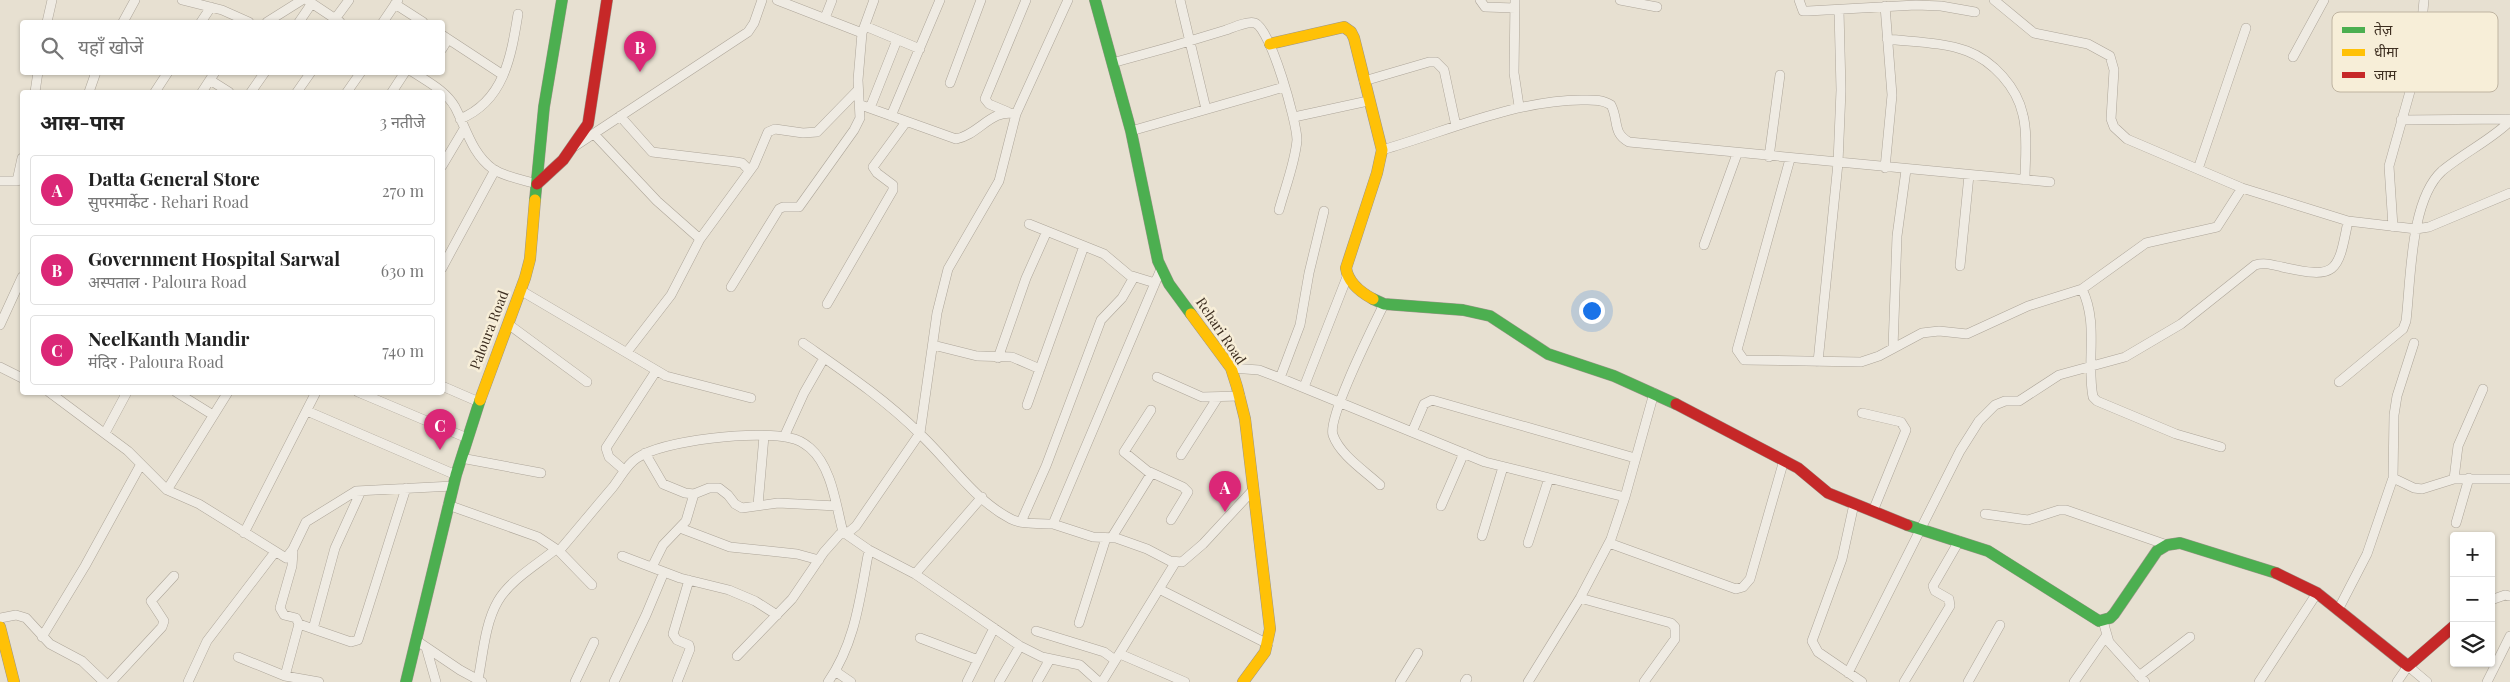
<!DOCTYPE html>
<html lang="hi">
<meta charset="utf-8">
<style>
body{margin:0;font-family:"Playfair Display","Noto Sans Devanagari",serif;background:#f2f2f2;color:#222}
.controls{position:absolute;right:15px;bottom:15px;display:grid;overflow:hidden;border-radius:5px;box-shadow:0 1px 4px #0004}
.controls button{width:45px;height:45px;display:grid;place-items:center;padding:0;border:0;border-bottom:1px solid #e0e0e0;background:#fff;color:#222;font:25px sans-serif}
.you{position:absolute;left:1591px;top:310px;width:18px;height:18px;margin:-12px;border:4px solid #fff;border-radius:50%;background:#1a73e8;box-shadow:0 0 0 8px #1a73e833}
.badge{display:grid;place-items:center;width:32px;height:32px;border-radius:50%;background:#db2777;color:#fff;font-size:16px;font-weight:700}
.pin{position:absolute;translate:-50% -41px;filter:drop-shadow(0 1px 2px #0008)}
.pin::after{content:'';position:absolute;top:26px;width:18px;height:15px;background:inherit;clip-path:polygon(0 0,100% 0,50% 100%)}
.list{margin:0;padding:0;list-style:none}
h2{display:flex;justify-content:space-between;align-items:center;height:65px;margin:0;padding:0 20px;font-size:21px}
h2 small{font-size:16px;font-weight:400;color:#767676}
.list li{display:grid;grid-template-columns:32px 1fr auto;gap:15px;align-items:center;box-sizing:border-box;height:70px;margin:0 10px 10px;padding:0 10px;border:1px solid #e0e0e0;border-radius:5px}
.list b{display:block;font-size:19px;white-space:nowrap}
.list p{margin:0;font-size:16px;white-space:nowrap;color:#767676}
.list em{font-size:16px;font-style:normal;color:#767676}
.icon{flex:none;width:28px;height:28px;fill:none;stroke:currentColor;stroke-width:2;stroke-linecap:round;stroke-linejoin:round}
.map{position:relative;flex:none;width:2510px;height:682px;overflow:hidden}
.search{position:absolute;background:#fff;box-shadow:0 1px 4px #0004;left:20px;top:20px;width:425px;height:55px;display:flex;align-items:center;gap:12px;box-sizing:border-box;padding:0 18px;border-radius:5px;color:#767676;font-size:19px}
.panel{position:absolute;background:#fff;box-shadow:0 1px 4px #0004;left:20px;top:90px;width:425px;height:305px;border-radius:5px}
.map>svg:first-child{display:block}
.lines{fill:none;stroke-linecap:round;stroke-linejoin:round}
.street-casing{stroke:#ada599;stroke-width:10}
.fast-casing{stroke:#9c958a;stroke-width:12}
.slow-casing{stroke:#9c958a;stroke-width:12}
.jam-casing{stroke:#9c958a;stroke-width:12}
.street{stroke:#efebe3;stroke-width:9}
.fast{stroke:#4caf50;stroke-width:11}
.slow{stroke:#ffc107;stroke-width:11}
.jam{stroke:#c62828;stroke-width:11}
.labels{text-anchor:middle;stroke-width:5;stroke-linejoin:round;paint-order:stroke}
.street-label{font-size:14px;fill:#3d2e20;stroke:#f7eed8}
.key{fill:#f7eed8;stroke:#bfb4a1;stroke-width:1}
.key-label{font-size:14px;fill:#3d2e20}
</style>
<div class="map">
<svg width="2510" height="682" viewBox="0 0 2510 682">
<rect width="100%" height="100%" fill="#e7e0d1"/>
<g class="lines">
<g class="street-casing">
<path id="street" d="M 182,0 L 222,10 L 249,22
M 307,0 L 340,22
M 777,0 L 862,33
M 1180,0 L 1206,109
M 1480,0 L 1485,7 L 1515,8
M 1515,0 L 1514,73 L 1519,106
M 1620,0 L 1657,7
M 1799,0 L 1803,11 L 1808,11 L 1916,5 L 1941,6 L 1975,12
M 1994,0 L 2034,33 L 2088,44 L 2110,56 L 2114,70 L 2111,119 L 2114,127 L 2127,139 L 2242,188 L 2348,221 L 2416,229 L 2429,227 L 2510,193
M 395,4 L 423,22
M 1885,6 L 1892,95 L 1885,168
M 825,18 L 832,0
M 335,19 L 349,0
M 47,22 L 52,0
M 123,22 L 135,0
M 201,22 L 211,7
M 267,22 L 302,0
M 299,22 L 312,3
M 383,22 L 398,0
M 865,26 L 920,49
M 442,35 L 503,75
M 1887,39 C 1913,42 1943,42 1967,51 C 1993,61 2017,87 2023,115 C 2028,135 2025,159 2025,180
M 442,49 L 448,39
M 2293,57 L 2324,0
M 1112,63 C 1150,53 1188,42 1226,30 C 1234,27 1247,21 1255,23 C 1271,29 1297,123 1297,140 C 1295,163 1285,188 1279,210
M 413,72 C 428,82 446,91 455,107 C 466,128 472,154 493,169 C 505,177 524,180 537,184
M 210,80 L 229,92
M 1364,81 L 1429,62 L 1436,62 L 1444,70 L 1456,126
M 950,83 L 981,0
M 35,92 L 38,72
M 89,92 L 96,72
M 155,92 L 168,72
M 202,92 L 215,72
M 251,92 L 265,72
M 297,92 L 311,72
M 347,92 L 361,72
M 392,92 L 405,72
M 861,105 L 956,139 C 979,135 991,108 1016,114
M 870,108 L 897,40
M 1008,112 L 989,104 L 985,99 L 1026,0
M 620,116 L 652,152 L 736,162 L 742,163 L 749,170
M 891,116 L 940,0
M 1294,117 L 1368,101
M 460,119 C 504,101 511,57 518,14
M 2401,120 L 2510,119
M 1131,131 L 1284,87
M 594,134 L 657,201 L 700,239
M 575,146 L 748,32 L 754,23 L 762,0
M 1382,150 C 1448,131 1512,101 1581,100 C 1592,100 1602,99 1611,105 C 1619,120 1612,133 1629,142 L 2050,182
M 1769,157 L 1780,75
M 1790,159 L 1737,350 L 1744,360 L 1861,362 L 1879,356 L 1922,333 L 1939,331 L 1967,334 L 2028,306 L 2082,289 L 2146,243 L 2217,227 L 2242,188
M 442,166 L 464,129
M 2198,169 L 2246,28
M 0,181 L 17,181 L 22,158
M 1029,224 L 1104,254 L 1129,275 L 1155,283
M 2393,227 L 2389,166 L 2418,63 L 2424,0
M 1704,245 L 1737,154
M 1960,266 L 1969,175
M 442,268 L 495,170
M 1161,269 L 1053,524 L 1093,537 L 1116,538 L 1147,549 L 1170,561 L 1182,562 L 1203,544 L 1253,490
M 731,287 L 779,209 L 783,207 L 799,207 L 854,130 L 860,118 L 858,80 L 862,33 L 874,0
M 2082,289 C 2099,324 2086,361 2093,397 L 2097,401 L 2176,434 L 2221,447
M 520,290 L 666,376 L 751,398
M 827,304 L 893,190 L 893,185 L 877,173 L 873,167 L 906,122
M 508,324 L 587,382
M 0,325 L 22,277
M 803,343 C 843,371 885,399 920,434 C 950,462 974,500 1011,519 C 1023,525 1040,523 1053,524
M 933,345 L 977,356 L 1012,357 L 1040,369
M 1893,348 L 1897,236 L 1906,170
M 627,352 L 671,295 L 700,239 L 754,165 L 768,132 L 775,129 L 803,133 L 817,132 L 858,90
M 998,358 L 1026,278 L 1047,231
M 1818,362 L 1838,163 L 1841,90 L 1839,10
M 0,367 L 22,378
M 1231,368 L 1259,370 L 1280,378 L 1485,462 L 1625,497
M 1157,377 L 1202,397 L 1240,396
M 1280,378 L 1300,325 L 1309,273 L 1324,211
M 2339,382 L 2403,329 L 2406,321 C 2411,279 2410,200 2442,171 C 2462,154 2494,138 2510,121
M 442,386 L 479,402
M 1304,387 L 1347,277
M 49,392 L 128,451 L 167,490 L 199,504 L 286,558 L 293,549 L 306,522 L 356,491 L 453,486
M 176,392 L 213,415
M 358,392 L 467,438
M 1027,405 L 1084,246
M 307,411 L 456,475
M 1862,413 L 1901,422 L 1906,430 L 1873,511
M 1412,432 L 1424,404 L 1432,400 L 1635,458
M 105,433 L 127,392
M 784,437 L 804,393 L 824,358
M 645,453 L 663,484 L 685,493 L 694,494 L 709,488 L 719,488 L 728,495 L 735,504 L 742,508 L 778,503 L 837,506
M 1181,455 L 1218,397
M 461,458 L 541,473
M 624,470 L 609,457 L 606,448 L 656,371
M 1150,472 L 1183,487 L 1188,492 L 1171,520
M 2393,478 L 2414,488 L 2422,489 L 2454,479 L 2510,479
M 2454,479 L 2458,446 L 2483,389
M 1380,485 C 1365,471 1340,455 1333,435 C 1327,418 1374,325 1384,304
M 167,490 L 228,392
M 1854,504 L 1842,559 L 1812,641 L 1818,652 L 1862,682
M 448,505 L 538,537 L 559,551 L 592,585
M 758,505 L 764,436
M 1441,506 L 1464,453
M 1985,514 L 2028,520 L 2059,510 L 2066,510 L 2167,545
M 1021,522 L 1046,466 L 1101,320 L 1122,298 L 1134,277
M 2456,523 L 2469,478
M 680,528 L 730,547 L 797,554 L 819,560
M 244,533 L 316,392
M 1482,536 L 1503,467
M 1112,537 L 1151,474 L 1124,452 L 1151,410
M 1528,543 L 1549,478
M 1609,543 L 1736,589 L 1743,587 L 1750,579 L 1784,460
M 559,551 C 577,530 595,508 613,487 C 621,477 626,465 637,458 C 664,440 758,430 790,438 C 797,439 804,443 810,448 C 832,467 836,506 843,532 L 869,550 L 915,574 L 1020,646 L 1042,657 L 1080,665 L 1099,682
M 622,556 L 680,578 L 729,590 L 755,601 L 777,615
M 652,567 L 663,545 L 686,521 L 694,494
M 915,574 L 982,497
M 1159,589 L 1268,644
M 1580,598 L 1671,623 L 1675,627 L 1675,639 L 1644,682
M 2491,600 L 2505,595 L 2510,596
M 2338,610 L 2367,554 L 2393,478 L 2394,415 L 2397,396 L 2414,343
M 0,618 L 16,615 L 26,618 L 50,644 L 82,661 L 104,682
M 2103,621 L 2109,642 L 2145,682
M 1079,623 L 1106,538
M 299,624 L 351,642 L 358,640 L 406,488
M 313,629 L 335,548 L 361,491
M 1036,631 L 1104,652 L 1115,660
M 42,637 L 85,566 L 141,464
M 920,638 L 978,660
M 417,641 L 460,670 L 482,682
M 426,647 L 436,682
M 1120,654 L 1185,682
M 737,656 L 792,599 L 824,552 L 840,534 L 850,531 L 856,526 L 920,433 L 937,313 L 948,269 L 999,181 L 1016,114 L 1068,0
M 238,657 L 285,676 L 319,682
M 835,671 L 851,682
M 1848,673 L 1960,451 L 1979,421 L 1995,405 L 2005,401 L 2019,401 L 2059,375 L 2125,357 L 2181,324 L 2255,265 C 2265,262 2273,265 2282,267 C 2336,279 2338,274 2348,221
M 285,676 L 299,624 L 296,618 L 284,615 L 280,608 L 292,566 L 293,552
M 2139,676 L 2190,637
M 478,680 C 483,654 485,623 498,601 C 510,580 538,564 556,549
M 111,682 L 162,627 L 164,621 L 151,601 L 174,576
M 188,682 L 207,641 L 275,552
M 575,682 L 594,642
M 614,682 L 646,615 L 664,572
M 677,682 L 690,649 L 689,645 L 677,640 L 673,634 L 689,580
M 828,682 C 856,642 860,596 869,550
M 967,682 L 994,628
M 999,682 L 1020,646
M 1037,682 L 1050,659
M 1102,682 L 1175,563
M 1400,682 L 1418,653
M 1465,682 L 1467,679
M 1528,682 L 1580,598 L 1611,539 L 1625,497 L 1654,393
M 1904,682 L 1950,606 L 1949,599 L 1935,591 L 1933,586 L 1959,541
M 1968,682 L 2000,625
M 2074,682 L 2106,636
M 2259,682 L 2317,593
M 2397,682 L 2408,666 L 2427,682
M 2487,682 L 2510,636"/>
</g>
<g class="fast-casing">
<path id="fast" d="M 1095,0 L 1131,131 L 1158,261 L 1169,284 L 1191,314
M 535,200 L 544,107 L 562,0
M 1373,299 L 1384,304 L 1463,310 L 1490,316 L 1548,354 L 1614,376 L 1676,404
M 1907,525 L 1988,551 L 2099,621 L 2110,618 L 2114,614 L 2157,551 L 2167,545 L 2180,543 L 2276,573
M 406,682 L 456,475 L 480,400"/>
</g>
<g class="slow-casing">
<path id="slow" d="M 1270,44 L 1344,27 L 1351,32 L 1354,38 L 1382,150 L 1377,173 L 1346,268 C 1348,282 1360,292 1373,299
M 1191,314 L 1231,368 L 1237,387 L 1245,419 L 1270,629 L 1265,652 L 1243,682
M 480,400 L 525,278 L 530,259 L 535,200
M 0,627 L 14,682"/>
</g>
<g class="jam-casing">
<path id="jam" d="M 537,184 L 563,160 L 588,124 L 607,0
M 1676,404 L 1798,468 L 1828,493 L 1907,525
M 2276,573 L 2317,593 L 2408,666 L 2454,626"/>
</g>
<use href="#street" class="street"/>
<use href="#fast" class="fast"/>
<use href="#slow" class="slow"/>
<use href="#jam" class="jam"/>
</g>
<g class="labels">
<g class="street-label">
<text transform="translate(489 330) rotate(-69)" y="5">Paloura Road</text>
<text transform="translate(1221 331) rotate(56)" y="5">Rehari Road</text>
</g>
</g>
<rect x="2332" y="12" width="166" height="80" rx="8" class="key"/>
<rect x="2342" y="27" width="23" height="6" fill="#4caf50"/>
<rect x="2342" y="49" width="23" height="7" fill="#ffc107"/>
<rect x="2342" y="72" width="23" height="6" fill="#c62828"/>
<g class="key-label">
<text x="2374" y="35">तेज़</text>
<text x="2374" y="57">धीमा</text>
<text x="2374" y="80">जाम</text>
</g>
</svg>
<div class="controls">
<button>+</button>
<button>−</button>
<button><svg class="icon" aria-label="layers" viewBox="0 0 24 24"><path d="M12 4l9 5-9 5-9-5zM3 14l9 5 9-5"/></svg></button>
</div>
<div class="you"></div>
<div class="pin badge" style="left:1225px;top:512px">A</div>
<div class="pin badge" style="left:640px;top:72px">B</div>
<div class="pin badge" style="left:440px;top:450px">C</div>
<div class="search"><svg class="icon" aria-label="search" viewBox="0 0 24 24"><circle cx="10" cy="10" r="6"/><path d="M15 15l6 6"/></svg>यहाँ खोजें</div>
<section class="panel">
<h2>आस-पास<small>3 नतीजे</small></h2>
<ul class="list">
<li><span class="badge">A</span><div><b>Datta General Store</b><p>सुपरमार्केट · Rehari Road</p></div><em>270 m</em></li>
<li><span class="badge">B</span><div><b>Government Hospital Sarwal</b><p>अस्पताल · Paloura Road</p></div><em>630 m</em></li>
<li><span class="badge">C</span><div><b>NeelKanth Mandir</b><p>मंदिर · Paloura Road</p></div><em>740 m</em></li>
</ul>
</section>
</div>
